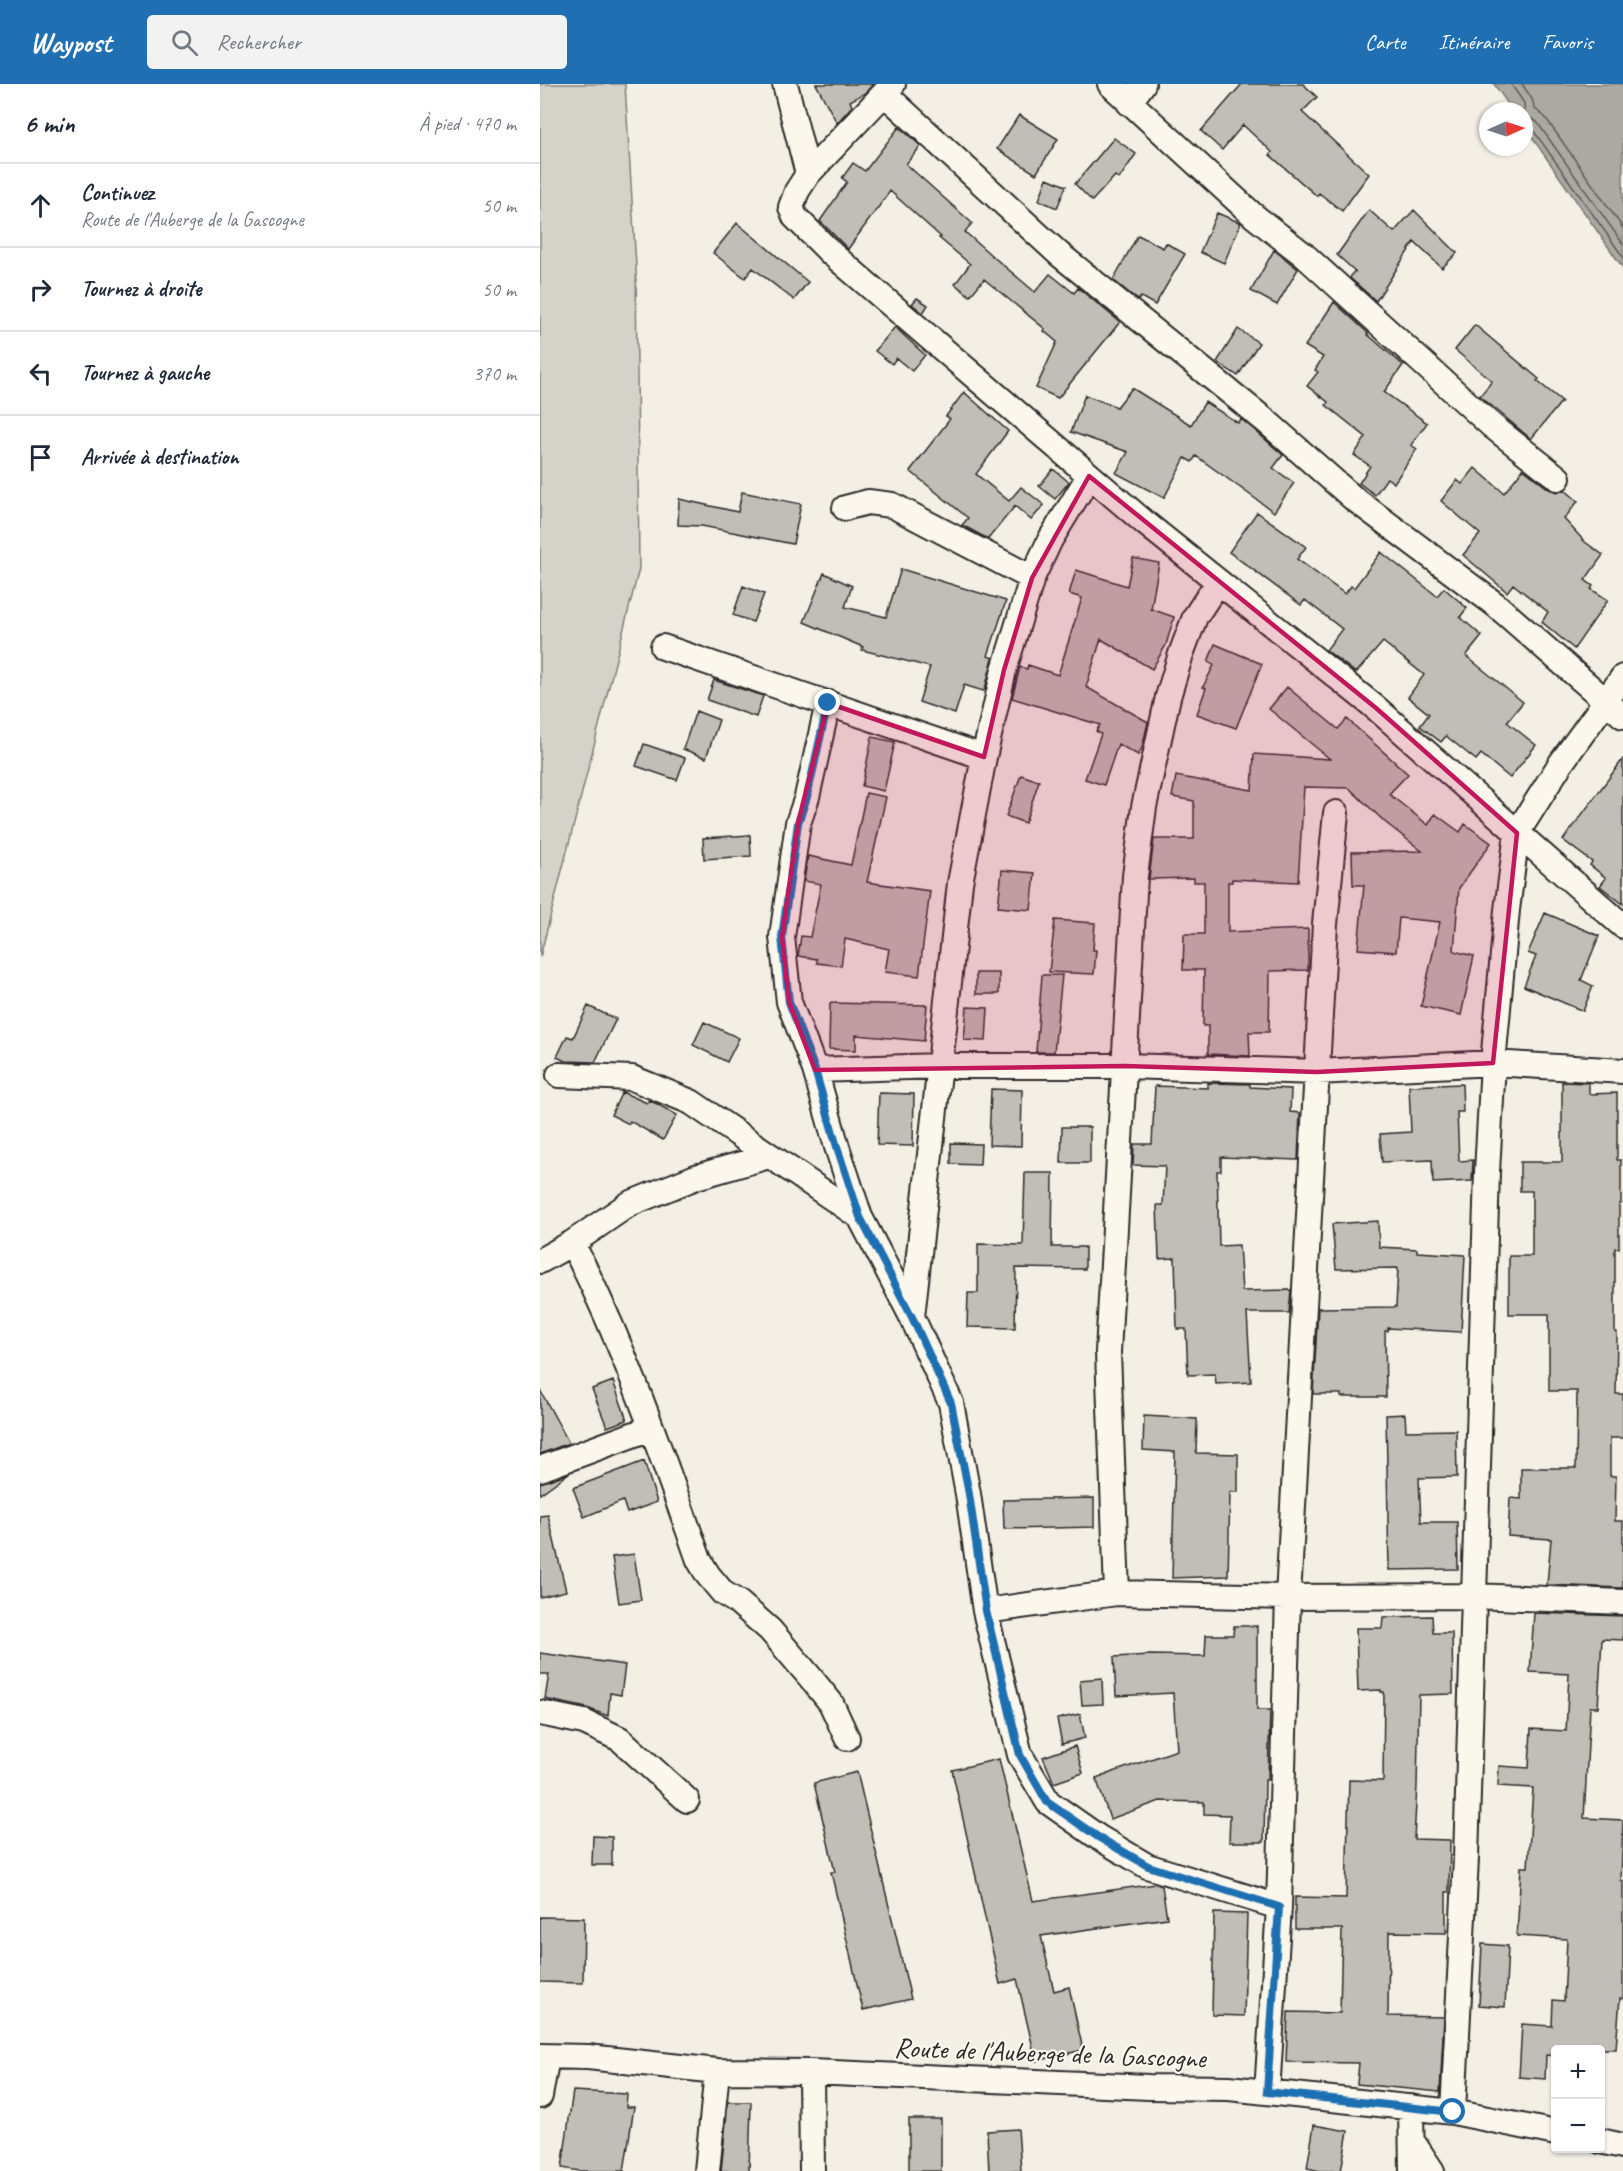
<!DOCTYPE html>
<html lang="fr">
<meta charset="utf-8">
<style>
body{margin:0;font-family:Caveat,sans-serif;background:#f2f2f3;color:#1f2937}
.controls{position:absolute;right:18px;bottom:18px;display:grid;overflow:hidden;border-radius:6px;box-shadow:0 2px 4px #0004}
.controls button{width:54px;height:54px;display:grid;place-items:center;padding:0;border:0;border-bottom:2px solid #e0e1e3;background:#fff;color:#1f2937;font:30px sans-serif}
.compass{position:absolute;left:939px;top:18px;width:54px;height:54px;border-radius:50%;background:#fff;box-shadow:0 2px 4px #0004;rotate:87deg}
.stop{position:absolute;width:18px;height:18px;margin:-14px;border:4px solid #1f6fb2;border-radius:50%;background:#fff}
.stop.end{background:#1f6fb2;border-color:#fff;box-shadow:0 2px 6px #0008}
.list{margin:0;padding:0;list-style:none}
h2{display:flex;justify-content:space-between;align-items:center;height:78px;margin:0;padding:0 24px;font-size:26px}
h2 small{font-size:20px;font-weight:400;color:#747a83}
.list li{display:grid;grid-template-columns:39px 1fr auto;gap:18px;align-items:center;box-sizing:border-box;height:84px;padding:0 24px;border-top:2px solid #e0e1e3}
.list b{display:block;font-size:22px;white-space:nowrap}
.list p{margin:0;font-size:20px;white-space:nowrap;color:#747a83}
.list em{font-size:20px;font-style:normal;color:#747a83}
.icon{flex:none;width:33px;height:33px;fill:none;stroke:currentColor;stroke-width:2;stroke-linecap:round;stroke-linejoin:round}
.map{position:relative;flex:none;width:1083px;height:2087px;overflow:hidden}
header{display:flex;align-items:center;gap:36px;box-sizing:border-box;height:84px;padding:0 30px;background:#1f6fb2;color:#fff}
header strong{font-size:28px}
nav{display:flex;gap:33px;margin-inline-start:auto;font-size:21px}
.search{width:420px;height:54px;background:#f2f2f3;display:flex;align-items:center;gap:15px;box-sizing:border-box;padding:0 21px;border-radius:6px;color:#747a83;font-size:22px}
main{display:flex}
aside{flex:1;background:#fff}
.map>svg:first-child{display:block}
.green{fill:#d5d2c9;stroke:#807e7a;stroke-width:1.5}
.water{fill:#aca9a2;stroke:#787772;stroke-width:1.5}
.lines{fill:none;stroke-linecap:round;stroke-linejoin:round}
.shore{stroke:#5f5d5b;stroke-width:1.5}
.building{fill:#c0beb6;stroke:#2b2b2b;stroke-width:1.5}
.minor-casing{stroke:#2b2b2b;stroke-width:28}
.minor{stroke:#fbf7ec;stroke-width:24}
.route{stroke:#1f6fb2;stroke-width:8}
.marked{fill:#c2185b;fill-opacity:0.2;stroke:#c2185b;stroke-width:4.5;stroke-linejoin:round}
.labels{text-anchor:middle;stroke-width:4.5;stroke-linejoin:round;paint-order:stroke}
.street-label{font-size:28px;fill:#2b2b2b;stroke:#fbf7ec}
</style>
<header>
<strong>Waypost</strong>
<div class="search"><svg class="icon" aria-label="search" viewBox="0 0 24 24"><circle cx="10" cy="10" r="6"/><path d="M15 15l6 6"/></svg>Rechercher</div>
<nav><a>Carte</a><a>Itinéraire</a><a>Favoris</a></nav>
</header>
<main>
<aside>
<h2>6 min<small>À pied · 470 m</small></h2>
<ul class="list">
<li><svg class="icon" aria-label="ahead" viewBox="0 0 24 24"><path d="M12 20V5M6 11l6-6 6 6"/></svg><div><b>Continuez</b><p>Route de l'Auberge de la Gascogne</p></div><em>50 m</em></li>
<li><svg class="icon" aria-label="right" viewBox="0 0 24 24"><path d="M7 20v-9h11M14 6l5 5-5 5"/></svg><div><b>Tournez à droite</b></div><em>50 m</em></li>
<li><svg class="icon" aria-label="left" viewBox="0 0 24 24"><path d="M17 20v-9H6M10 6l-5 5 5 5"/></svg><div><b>Tournez à gauche</b></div><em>370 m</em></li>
<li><svg class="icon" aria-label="arrive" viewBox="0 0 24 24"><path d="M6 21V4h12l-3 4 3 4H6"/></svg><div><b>Arrivée à destination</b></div></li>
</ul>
</aside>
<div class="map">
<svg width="1083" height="2087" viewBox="0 0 1083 2087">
<rect width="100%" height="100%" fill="#f3efe4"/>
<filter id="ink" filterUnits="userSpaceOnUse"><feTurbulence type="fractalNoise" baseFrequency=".0167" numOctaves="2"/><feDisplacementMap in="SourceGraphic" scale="12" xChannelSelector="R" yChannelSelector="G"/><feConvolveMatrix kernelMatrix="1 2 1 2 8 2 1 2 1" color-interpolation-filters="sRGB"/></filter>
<g filter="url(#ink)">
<path class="green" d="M 0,0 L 85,0 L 96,182 L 99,485 L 0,873 Z"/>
<path class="water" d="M 954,0 L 1083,0 L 1083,184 L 984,42 L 984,27 L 973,27 Z"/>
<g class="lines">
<path class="shore" d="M 971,0 L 984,19 L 985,31 L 997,38 L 1083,160
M 982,0 L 992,15 L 995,25 L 1005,33 L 1083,144
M 984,40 L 991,43 L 1083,173"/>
</g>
<path class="building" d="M 276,0 L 333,0 L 325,9 L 310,17 L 312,22 L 297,39 Z
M 702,0 L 763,0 L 777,13 L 762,28 L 829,90 L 802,127 L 779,109 L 777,112 L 730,71 L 732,68 L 703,41 L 682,66 L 661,47 Z
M 479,31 L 518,55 L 496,90 L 457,65 Z
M 359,43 L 381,62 L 366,80 L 432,139 L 425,148 L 451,171 L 495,208 L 510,190 L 534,209 L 538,204 L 580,238 L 518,314 L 496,304 L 517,258 L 504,247 L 505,245 L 444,195 L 430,212 L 415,200 L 430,180 L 399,154 L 401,153 L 350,107 L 308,165 L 280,137 L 307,98 L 302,94 L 313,79 L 325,87 Z
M 574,54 L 596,70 L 579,95 L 575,92 L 552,117 L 535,100 Z
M 507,94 L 526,102 L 517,124 L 499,116 Z
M 829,126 L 854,148 L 874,126 L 917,169 L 902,184 L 874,158 L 836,217 L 810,194 L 814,187 L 816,188 L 797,171 Z
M 677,129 L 701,139 L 684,179 L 660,168 Z
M 197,139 L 268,198 L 254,216 L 213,184 L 205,194 L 173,169 Z
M 598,151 L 623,164 L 626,159 L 645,170 L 615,221 L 601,213 L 598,216 L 573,196 Z
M 734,166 L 758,185 L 737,221 L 711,207 Z
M 377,214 L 388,221 L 383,229 L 372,220 Z
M 794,218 L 828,249 L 827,250 L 863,281 L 844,308 L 887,339 L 871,361 L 877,365 L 854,399 L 847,394 L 835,411 L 819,399 L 830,382 L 814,371 L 826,353 L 786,321 L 788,318 L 767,302 L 778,288 L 775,286 L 783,273 L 765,262 Z
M 935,241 L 999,295 L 997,297 L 1022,317 L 991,355 L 940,312 L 952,297 L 915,266 Z
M 355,243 L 385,271 L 372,287 L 356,274 L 352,280 L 335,267 Z
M 698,245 L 719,259 L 698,292 L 677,278 Z
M 592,304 L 651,341 L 665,318 L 698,339 L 701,335 L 718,349 L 743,371 L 733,384 L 754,399 L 734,428 L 656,372 L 652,378 L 645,374 L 624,414 L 576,389 L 588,368 L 531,348 L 545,311 L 577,323 Z
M 424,308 L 468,347 L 436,390 L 469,417 L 481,403 L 504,421 L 491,436 L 475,422 L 448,455 L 422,441 L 428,434 L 370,387 L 410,335 L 406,332 Z
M 935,384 L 964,409 L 983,385 L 1009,405 L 1017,408 L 1025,406 L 1038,417 L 1024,435 L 1045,458 L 1063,471 L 1045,496 L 1053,502 L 1051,505 L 1068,516 L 1034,565 L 1002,538 L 1008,528 L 973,500 L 967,508 L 923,471 L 940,450 L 901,417 L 917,396 L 922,400 Z
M 513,385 L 529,398 L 515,415 L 499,402 Z
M 202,408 L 261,420 L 253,460 L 162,442 L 138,441 L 139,415 L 198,428 Z
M 717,428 L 766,463 L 757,475 L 805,510 L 811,502 L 814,504 L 841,468 L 897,512 L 904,504 L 927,524 L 920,533 L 942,552 L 926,572 L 983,618 L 967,638 L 996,661 L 970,694 L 941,670 L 936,676 L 906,652 L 901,658 L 880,642 L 889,630 L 868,613 L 884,591 L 843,558 L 816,589 L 786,566 L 802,545 L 765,516 L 761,521 L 689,468 Z
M 593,474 L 619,479 L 611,525 L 634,533 L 626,561 L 612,585 L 561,555 L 546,603 L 608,638 L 602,664 L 598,671 L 578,660 L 564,701 L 545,695 L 561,650 L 556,647 L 560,641 L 472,614 L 480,583 L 487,585 L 488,581 L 518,591 L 542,514 L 529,510 L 536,486 L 587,502 Z
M 361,485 L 466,517 L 448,572 L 453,574 L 445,605 L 443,607 L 424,601 L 415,630 L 379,618 L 390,583 L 322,566 L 323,563 L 264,538 L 284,489 L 312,502 L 305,523 L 346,533 Z
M 203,502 L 224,510 L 213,538 L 193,531 Z
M 675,560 L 722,580 L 696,644 L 657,630 L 666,604 L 663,603 L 674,581 L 668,578 Z
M 174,596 L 223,612 L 216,633 L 167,616 Z
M 747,603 L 798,645 L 807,635 L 868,690 L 849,710 L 888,741 L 895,730 L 920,748 L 925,740 L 951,759 L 919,804 L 914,867 L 934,872 L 921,931 L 881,922 L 900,838 L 859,834 L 856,868 L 818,865 L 824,801 L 813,801 L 812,768 L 882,767 L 846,739 L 809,704 L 764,703 L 758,798 L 692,795 L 692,798 L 688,798 L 688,848 L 768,845 L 768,886 L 730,887 L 729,948 L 709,948 L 710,972 L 668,970 L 668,942 L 663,942 L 664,886 L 643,886 L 644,850 L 664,850 L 664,798 L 654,798 L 654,794 L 609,795 L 614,755 L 654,755 L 654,717 L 632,713 L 636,692 L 712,706 L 714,670 L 790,675 L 729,625 Z
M 156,627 L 179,636 L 166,674 L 143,665 Z
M 332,653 L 355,658 L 344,707 L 322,702 Z
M 104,660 L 145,674 L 137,696 L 96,682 Z
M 1083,675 L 1083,820 L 1060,802 L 1066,794 L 1050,781 L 1052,778 L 1023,756 Z
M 481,691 L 499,697 L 485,739 L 466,732 Z
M 326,709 L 346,713 L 327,798 L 390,807 L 379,892 L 345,888 L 349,865 L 305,855 L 301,882 L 277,879 L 277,875 L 258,872 L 261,852 L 270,853 L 281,800 L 264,797 L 268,772 L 311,781 Z
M 210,751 L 211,772 L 164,775 L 163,754 Z
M 462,786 L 495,789 L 491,826 L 458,823 Z
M 1005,829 L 1059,852 L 1041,896 L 1053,902 L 1043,927 L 984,902 L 996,872 L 988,869 Z
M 515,836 L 555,839 L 553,866 L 556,866 L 554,890 L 509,888 Z
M 436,889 L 459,889 L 459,910 L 436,910 Z
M 502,891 L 522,891 L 514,968 L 496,968 Z
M 290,919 L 387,921 L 384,957 L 316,951 L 316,966 L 289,965 Z
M 48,922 L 76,935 L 55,978 L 25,977 L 17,973 L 27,952 L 33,954 Z
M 427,923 L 448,924 L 446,957 L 424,956 Z
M 164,938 L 199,954 L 187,978 L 153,961 Z
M 1022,998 L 1049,999 L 1049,1010 L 1077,1009 L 1077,1076 L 1081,1076 L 1081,1120 L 1079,1120 L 1079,1164 L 1075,1164 L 1075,1248 L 1077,1248 L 1076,1310 L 1083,1310 L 1083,1354 L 1070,1354 L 1070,1392 L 1076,1392 L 1075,1437 L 1083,1437 L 1083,1504 L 1007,1501 L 1011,1455 L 968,1452 L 970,1414 L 981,1415 L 981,1384 L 1036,1384 L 1037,1307 L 1009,1307 L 1009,1230 L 969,1230 L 969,1172 L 992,1172 L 992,1107 L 980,1107 L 980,1078 L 1022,1078 Z
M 668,999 L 710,1000 L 710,1003 L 751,1005 L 750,1028 L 760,1029 L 758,1076 L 681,1073 L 681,1087 L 677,1087 L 679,1162 L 699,1161 L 702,1207 L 751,1206 L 749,1229 L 707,1229 L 711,1298 L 676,1300 L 675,1290 L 648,1291 L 646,1245 L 637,1245 L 635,1174 L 619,1175 L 617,1121 L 623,1121 L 625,1082 L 593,1081 L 594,1060 L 612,1060 L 615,1002 L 668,1004 Z
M 922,1000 L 923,1028 L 917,1028 L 919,1077 L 933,1076 L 932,1097 L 893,1099 L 892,1076 L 842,1078 L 840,1050 L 871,1048 L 869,1002 Z
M 451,1005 L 482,1006 L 481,1062 L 449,1061 Z
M 82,1008 L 107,1019 L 109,1016 L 117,1020 L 137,1031 L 123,1056 L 90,1037 L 89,1040 L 71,1031 Z
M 339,1009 L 374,1010 L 373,1062 L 337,1061 Z
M 522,1043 L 550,1043 L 550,1079 L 521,1079 Z
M 411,1059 L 441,1060 L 440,1081 L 411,1080 Z
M 485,1089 L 513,1089 L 512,1163 L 545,1163 L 545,1185 L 476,1184 L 475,1244 L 427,1243 L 428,1209 L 438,1209 L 438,1160 L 483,1161 Z
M 838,1137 L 839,1163 L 877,1165 L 877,1168 L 925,1171 L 921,1248 L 848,1244 L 848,1247 L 845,1247 L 846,1313 L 801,1313 L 801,1310 L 773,1310 L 778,1224 L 856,1223 L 858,1184 L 796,1185 L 792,1140 Z
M 73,1297 L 87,1336 L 67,1343 L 52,1305 Z
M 0,1306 L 29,1359 L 0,1370 Z
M 865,1330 L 866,1347 L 916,1346 L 917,1393 L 879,1394 L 881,1438 L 917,1438 L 918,1485 L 849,1486 L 846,1331 Z
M 604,1332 L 657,1335 L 656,1369 L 698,1370 L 698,1408 L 690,1408 L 688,1492 L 632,1494 L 635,1368 L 603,1366 Z
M 104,1377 L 117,1418 L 87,1429 L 83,1417 L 44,1433 L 33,1404 Z
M 29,1389 L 0,1410 L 0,1399 Z
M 554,1414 L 554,1443 L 464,1445 L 463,1416 Z
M 8,1431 L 26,1507 L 0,1513 L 0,1432 Z
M 94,1470 L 101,1516 L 79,1519 L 72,1473 Z
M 994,1529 L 1083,1532 L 1083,1556 L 1062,1555 L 1058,1623 L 1050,1623 L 1044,1734 L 1083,1736 L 1081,1797 L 1083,1797 L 1083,1915 L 1080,1914 L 1076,1965 L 1016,1965 L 1016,1972 L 1006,1971 L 1005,1995 L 979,1993 L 982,1940 L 1012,1942 L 1013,1916 L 1024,1917 L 1027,1855 L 977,1852 L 981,1783 L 988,1783 L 993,1704 L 958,1702 L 959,1682 L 989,1684 L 991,1645 L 1026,1647 L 1029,1590 L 990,1588 Z
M 892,1532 L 893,1549 L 912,1549 L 913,1610 L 879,1611 L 877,1702 L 874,1755 L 910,1756 L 909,1808 L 906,1808 L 906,1849 L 849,1848 L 848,1932 L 904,1933 L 900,2008 L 817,2000 L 819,1979 L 746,1978 L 748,1928 L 800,1929 L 802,1845 L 755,1845 L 755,1813 L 806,1814 L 809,1696 L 843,1697 L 844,1608 L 841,1608 L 841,1606 L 818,1607 L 816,1544 L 842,1544 L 843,1533 Z
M 694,1542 L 717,1542 L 717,1626 L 730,1626 L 728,1696 L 725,1696 L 724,1758 L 689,1758 L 690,1731 L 664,1730 L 664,1718 L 620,1717 L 570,1735 L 556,1694 L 637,1666 L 633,1609 L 576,1612 L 574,1573 L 611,1571 L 665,1572 L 666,1551 L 693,1551 Z
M 0,1569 L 85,1581 L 81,1611 L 70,1609 L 68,1632 L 47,1624 L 5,1615 L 9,1590 L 0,1590 Z
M 562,1594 L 563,1620 L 542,1621 L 540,1596 Z
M 540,1630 L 545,1654 L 522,1660 L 517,1635 Z
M 535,1662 L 543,1689 L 514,1699 L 503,1673 Z
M 459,1675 L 493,1817 L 616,1800 L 622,1802 L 627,1834 L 501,1852 L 514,1907 L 529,1903 L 543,1966 L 496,1977 L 477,1895 L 460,1900 L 412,1686 Z
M 317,1688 L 371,1915 L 323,1926 L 291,1788 L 295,1788 L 274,1699 Z
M 53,1752 L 72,1753 L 72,1781 L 52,1781 Z
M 674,1829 L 707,1830 L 704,1932 L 672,1931 Z
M 0,1833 L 44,1834 L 43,1899 L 0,1898 Z
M 942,1860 L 968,1862 L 965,1923 L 939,1921 Z
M 33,2007 L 87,2010 L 86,2023 L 94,2023 L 84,2087 L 40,2087 L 22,2084 Z
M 188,2018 L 211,2018 L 209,2087 L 181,2087 Z
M 369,2035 L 401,2035 L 401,2087 L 369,2087 Z
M 774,2041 L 808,2047 L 801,2087 L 780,2087 L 767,2084 Z
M 478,2045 L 481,2087 L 449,2087 L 447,2047 Z"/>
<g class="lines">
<g class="minor-casing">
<path id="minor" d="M 245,0 L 268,90
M 353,0 L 268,90 L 257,107 L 251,123 L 255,133 L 292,170 L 604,438 L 836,624 L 1083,842
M 570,0 L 714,132 L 764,171 L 951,341 L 1018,394
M 345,10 L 519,170 L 727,338 L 813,414 L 956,521 L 1083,632
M 589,19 L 603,0
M 549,392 L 510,456 L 492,494 L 464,586 L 444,673 L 420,799 L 372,1233 L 411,1319 L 428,1410 L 445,1527 L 480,1671 L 508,1718 L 558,1753 L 607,1782 L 739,1823
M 305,424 L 328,418 L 352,421 L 492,494
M 123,563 L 444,673
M 288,619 L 267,713 L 258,739 L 242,853 L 249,918 L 275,986 L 297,1063 L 320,1133 L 372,1233
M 275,986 L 400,982 L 585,982 L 777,988 L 953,979 L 1083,987
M 19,991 L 92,994 L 151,1018 L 320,1133
M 229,1072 L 156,1093 L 89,1120 L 32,1159 C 84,1260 121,1369 159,1476 L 168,1491 L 183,1509 L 199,1519 L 230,1546 L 270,1593 L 291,1619 L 307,1654
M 0,1177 L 32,1159
M 0,1385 L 111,1344
M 577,1509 L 568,1268 L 595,792 L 604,723 L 628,613 L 641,570 L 655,533 L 678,498
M 445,1527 L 577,1509 L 748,1513 L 933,1512 L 1083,1518
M 0,1629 L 44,1638 L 80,1655 L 147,1716
M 0,1972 L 48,1973 L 177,1987 L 271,1988 L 609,2003 L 689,2004 L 913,2028 L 1016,2049
M 271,1988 L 272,2087
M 727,2008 L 739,1823 L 748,1513 L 785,840 L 796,729
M 0,2012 L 7,1973
M 871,2023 L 872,2087
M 913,2028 L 926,1774 L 947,1088 L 953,979 L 967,826 L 977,749 L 1021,679 L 1083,593
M 872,2057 L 892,2087
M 1060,2057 L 1083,2062
M 167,2087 L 177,1987"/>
</g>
<use href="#minor" class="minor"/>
</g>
</g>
<g class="lines" filter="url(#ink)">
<path class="route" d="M 288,619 L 267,713 L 258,739 L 242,853 L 249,918 L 275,986 L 297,1063 L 320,1133 L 372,1233 L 411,1319 L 429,1410 L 446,1527 L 480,1671 L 507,1718 L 558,1753 L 608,1782 L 739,1823 L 727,2008 L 913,2028"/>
</g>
<path class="marked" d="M 549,392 L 836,624 L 977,749 L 953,979 L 777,988 L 585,982 L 275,986 L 249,918 L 242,853 L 258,739 L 288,619 L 444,673 L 464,586 L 492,494 Z"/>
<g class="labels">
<g class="street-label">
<text transform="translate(510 1968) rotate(2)" y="10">Route de l'Auberge de la Gascogne</text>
</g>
</g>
</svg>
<div class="controls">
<button>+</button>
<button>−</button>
</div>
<svg class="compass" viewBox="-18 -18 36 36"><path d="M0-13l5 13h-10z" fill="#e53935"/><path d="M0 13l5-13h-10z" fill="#747a83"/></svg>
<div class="stop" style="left:913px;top:2028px"></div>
<div class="stop end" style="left:288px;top:619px"></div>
</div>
</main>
